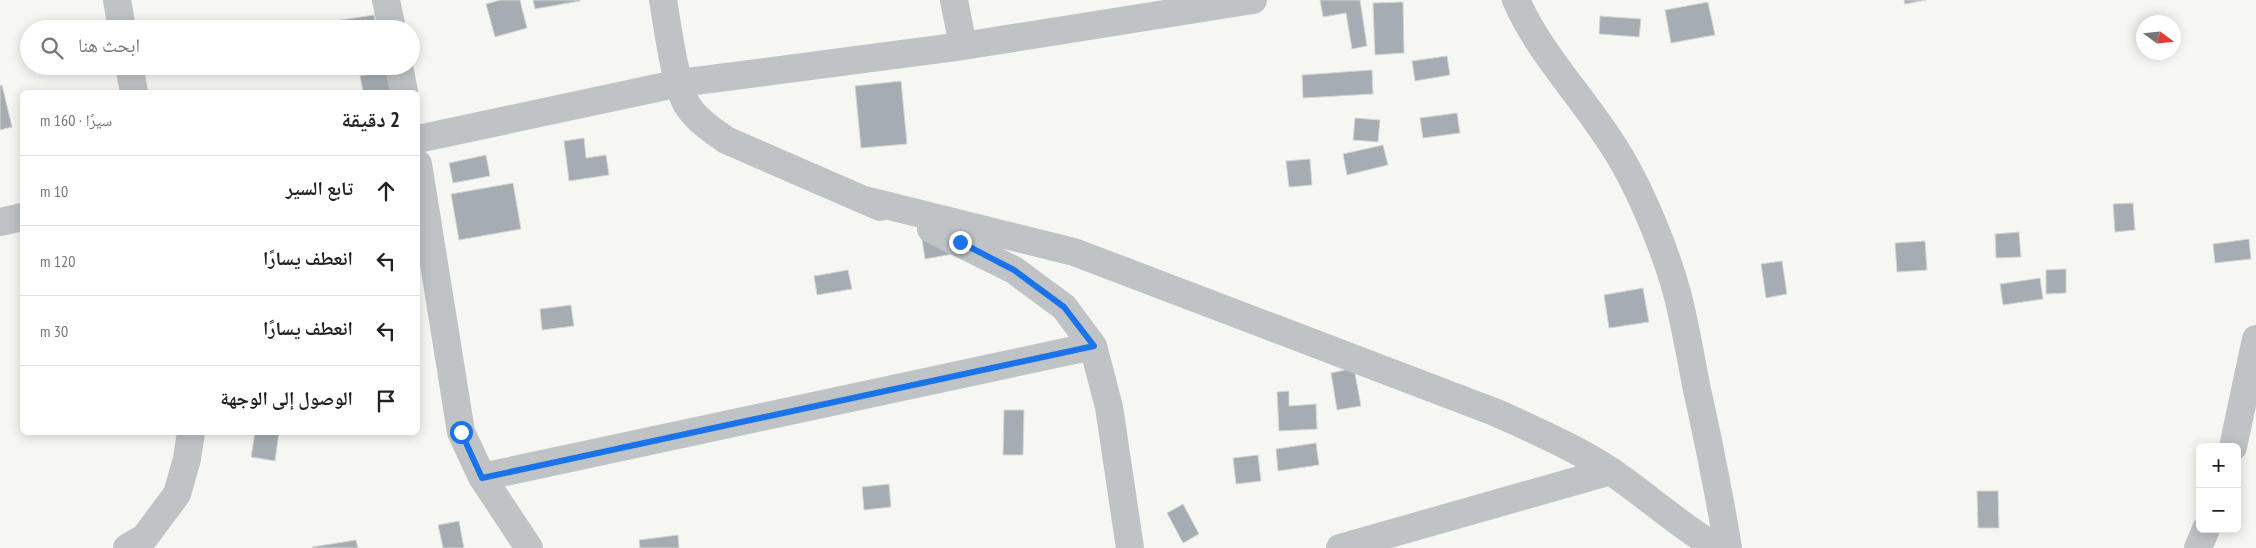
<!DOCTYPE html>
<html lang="ar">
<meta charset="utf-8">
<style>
body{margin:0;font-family:"PT Sans Narrow","Noto Naskh Arabic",sans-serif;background:#f6f6f6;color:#222;direction:rtl}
.controls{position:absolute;right:15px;bottom:15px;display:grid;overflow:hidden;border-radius:8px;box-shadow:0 2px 12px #0003}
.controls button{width:45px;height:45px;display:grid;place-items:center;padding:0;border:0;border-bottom:1px solid #e0e0e0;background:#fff;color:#222;font:25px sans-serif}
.compass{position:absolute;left:2136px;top:15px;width:45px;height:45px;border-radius:50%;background:#fff;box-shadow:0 2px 12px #0003;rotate:105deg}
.stop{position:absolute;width:15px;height:15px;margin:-11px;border:4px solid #1a73e8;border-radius:50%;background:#fff}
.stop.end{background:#1a73e8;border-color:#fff;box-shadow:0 1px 5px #0008}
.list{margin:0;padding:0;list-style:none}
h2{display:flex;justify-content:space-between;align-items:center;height:65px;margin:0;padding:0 20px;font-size:21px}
h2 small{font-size:16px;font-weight:400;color:#767676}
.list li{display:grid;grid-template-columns:32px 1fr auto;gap:15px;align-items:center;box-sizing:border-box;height:70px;padding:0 20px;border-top:1px solid #e0e0e0}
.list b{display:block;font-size:19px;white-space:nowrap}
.list em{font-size:16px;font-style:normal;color:#767676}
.icon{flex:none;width:28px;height:28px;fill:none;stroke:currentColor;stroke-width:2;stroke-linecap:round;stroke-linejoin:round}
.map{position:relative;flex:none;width:2256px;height:548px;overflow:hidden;direction:ltr}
.search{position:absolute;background:#fff;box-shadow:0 2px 12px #0003;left:20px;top:20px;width:400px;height:55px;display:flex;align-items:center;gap:12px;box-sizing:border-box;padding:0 18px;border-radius:28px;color:#767676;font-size:19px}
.panel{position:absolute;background:#fff;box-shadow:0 2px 12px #0003;left:20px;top:90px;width:400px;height:345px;border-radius:8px;direction:rtl}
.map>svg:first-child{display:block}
.building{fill:#a5adb3;stroke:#d7d7d5}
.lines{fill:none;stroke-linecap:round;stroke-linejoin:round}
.minor{stroke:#bfc3c6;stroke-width:28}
.route{stroke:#1a73e8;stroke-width:6}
</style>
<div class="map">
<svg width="2256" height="548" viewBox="0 0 2256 548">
<rect width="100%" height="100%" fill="#f6f6f2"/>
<path class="building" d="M 500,0 L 520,0 L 527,28 L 495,37 L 486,4 Z
M 533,0 L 580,0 L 580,1 L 535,9 Z
M 1320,0 L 1360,0 L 1367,46 L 1352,49 L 1346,13 L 1323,17 Z
M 1904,0 L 1926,0 L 1905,4 Z
M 1403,2 L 1404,53 L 1375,55 L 1373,3 Z
M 1708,2 L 1715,35 L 1671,43 L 1665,10 Z
M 374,15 L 376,29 L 289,29 L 288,28 Z
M 1600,16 L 1641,19 L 1639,37 L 1599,34 Z
M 1447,56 L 1450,75 L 1415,81 L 1412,61 Z
M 1372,70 L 1373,94 L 1303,98 L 1302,75 Z
M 386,71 L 391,92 L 363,92 L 360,76 Z
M 901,81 L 907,144 L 861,148 L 855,86 Z
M 2,85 L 12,127 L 0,130 L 0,86 Z
M 1457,113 L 1460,133 L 1423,138 L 1420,118 Z
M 1355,118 L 1380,120 L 1378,142 L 1353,140 Z
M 584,138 L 586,158 L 606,155 L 609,175 L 569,181 L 564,141 Z
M 1383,145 L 1388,165 L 1347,175 L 1343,154 Z
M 486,155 L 490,176 L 453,183 L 449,163 Z
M 1310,159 L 1312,185 L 1289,187 L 1286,161 Z
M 513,183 L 521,229 L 459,240 L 451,194 Z
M 2133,203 L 2135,230 L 2115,232 L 2113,204 Z
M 2019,232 L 2021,257 L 1996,258 L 1995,234 Z
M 955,233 L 959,253 L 925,259 L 922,239 Z
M 2249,239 L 2251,259 L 2215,263 L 2213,244 Z
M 1925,241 L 1927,270 L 1897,272 L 1895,243 Z
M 1782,261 L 1787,294 L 1766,298 L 1761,264 Z
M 2066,269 L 2066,293 L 2046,294 L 2046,270 Z
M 848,270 L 852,289 L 817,295 L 814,276 Z
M 2040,278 L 2043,299 L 2003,305 L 2000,284 Z
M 1643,288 L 1649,322 L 1609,328 L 1604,295 Z
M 571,305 L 574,326 L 542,330 L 540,309 Z
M 1354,368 L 1361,406 L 1337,410 L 1331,373 Z
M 1289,391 L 1289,406 L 1316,404 L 1317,429 L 1279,431 L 1277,392 Z
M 1004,410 L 1024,410 L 1023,455 L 1003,455 Z
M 255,432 L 279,432 L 275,461 L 251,457 Z
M 1316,443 L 1319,465 L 1278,471 L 1276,449 Z
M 1258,455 L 1261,481 L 1236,484 L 1233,458 Z
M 889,484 L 891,507 L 864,510 L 862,487 Z
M 1977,491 L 1998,491 L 1999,528 L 1978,528 Z
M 1183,504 L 1199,534 L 1183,543 L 1167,513 Z
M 459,521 L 464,548 L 443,548 L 438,525 Z
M 678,535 L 679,548 L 640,548 L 639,540 Z
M 356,540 L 358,548 L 313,548 L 312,547 Z"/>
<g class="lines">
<path class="minor" d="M 117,0 L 122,29
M 386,0 L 392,29
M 663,0 C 668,29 674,78 686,103 C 694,118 712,130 726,140 L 880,207
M 954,0 L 963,46
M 1516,0 C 1542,59 1590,104 1622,160 C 1643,196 1666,252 1677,293 C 1685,323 1690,354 1696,385 C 1708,439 1719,493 1728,548
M 129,66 L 134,92
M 399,66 L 404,92
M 418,139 L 680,83 L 963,46 L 1253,0
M 418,164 L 461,432 L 482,477 L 529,548
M 865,200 L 1074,252 L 1497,413 C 1536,431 1576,448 1612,472 C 1647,496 1680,526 1717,548
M 0,222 L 22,217
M 931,229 L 1014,270 L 1064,307 L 1093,346 L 1109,407 L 1130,548
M 2233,447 L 2256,339
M 482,477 L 1093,346
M 127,548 L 145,537 L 177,494 L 187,459 L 191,432
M 1340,548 L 1611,471
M 2198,548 L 2206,529"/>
</g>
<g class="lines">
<path class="route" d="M 461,432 L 482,478 L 1094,346 L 1064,307 L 1014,270 L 960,242"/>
</g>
</svg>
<div class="controls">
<button>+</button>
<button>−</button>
</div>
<svg class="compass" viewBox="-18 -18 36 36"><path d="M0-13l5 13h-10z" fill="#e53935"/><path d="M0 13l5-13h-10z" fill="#767676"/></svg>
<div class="stop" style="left:461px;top:432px"></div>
<div class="stop end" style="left:960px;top:242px"></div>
<div class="search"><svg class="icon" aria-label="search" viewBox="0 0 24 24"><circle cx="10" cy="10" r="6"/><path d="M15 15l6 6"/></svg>ابحث هنا</div>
<section class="panel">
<h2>2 دقيقة<small>سيرًا · 160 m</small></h2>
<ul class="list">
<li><svg class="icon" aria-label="ahead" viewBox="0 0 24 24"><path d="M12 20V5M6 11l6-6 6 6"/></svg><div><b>تابع السير</b></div><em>10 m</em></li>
<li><svg class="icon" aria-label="left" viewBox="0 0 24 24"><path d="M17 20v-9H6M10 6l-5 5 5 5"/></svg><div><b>انعطف يسارًا</b></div><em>120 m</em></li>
<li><svg class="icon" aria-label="left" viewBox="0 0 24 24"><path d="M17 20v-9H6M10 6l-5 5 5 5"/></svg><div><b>انعطف يسارًا</b></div><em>30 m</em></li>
<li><svg class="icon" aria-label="arrive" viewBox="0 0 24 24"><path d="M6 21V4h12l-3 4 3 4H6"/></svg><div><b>الوصول إلى الوجهة</b></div></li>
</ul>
</section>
</div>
